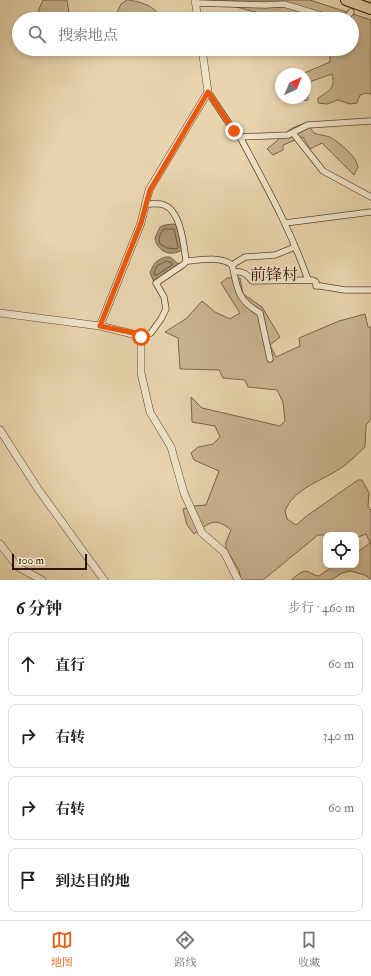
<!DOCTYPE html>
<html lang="zh">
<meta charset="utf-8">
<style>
body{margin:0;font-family:"IM FELL Double Pica","Noto Serif SC",serif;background:#f2f2f2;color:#222}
.controls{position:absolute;right:12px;bottom:12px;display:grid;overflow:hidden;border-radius:8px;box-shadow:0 2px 6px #0003}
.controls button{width:36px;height:36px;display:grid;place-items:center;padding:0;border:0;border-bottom:1px solid #e0e0e0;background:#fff;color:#222;font:20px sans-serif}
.compass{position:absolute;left:275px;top:68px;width:36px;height:36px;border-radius:50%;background:#fff;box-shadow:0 2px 6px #0003;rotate:44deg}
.scale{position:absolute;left:12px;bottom:10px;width:75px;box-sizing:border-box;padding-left:4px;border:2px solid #301600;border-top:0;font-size:11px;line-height:14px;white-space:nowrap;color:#301600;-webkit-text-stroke:3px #f0e3ca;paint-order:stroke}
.stop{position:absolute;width:12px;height:12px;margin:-9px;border:3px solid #ea580c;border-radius:50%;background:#fff}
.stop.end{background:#ea580c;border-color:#fff;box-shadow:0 1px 4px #0008}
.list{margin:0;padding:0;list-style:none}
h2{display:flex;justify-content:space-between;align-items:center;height:52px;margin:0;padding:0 16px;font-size:17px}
h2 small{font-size:13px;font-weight:400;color:#767676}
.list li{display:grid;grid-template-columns:26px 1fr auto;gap:12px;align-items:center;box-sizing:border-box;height:64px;margin:0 8px 8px;padding:0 8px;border:1px solid #e0e0e0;border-radius:8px}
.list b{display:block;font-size:15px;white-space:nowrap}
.list em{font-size:13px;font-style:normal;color:#767676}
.icon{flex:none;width:22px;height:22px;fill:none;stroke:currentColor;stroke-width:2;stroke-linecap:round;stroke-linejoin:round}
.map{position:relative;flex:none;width:371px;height:580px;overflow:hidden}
.search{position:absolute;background:#fff;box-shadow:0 2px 6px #0003;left:12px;right:12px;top:12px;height:44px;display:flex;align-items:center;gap:10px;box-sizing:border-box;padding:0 14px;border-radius:22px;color:#767676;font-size:15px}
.sheet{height:340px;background:#fff}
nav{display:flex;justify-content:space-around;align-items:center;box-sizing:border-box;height:56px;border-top:1px solid #e0e0e0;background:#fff;font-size:11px;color:#767676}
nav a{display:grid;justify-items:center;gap:2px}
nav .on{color:#ea580c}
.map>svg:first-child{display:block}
.green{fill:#c9b490;stroke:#7c6548}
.water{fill:#a99372;stroke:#796144}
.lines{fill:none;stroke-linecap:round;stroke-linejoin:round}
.shore{stroke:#6c5439;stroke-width:1}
.minor-casing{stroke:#5e462b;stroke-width:7}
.tertiary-casing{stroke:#5e462b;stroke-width:8}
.motorway-casing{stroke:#301600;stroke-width:12}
.minor{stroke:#f0e3ca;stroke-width:5.5}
.tertiary{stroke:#f0e3ca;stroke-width:7}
.motorway{stroke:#e8d4ad;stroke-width:10}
.route{stroke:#ea580c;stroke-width:5}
.labels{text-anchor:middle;stroke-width:3;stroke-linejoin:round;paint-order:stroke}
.quarter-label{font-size:16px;fill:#301600;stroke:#f0e3ca}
</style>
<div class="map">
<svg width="371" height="580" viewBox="0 0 371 580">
<rect width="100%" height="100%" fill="#e8d4ad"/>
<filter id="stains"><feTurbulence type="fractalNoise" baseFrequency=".005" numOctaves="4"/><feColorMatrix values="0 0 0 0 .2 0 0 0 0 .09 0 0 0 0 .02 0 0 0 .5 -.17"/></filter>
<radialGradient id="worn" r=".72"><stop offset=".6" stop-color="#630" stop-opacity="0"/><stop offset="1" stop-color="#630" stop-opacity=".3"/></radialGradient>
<path class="green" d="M 43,0 L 67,0 L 70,19 L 39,19 L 38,18 L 39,9 Z
M 127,0 C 138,1 158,6 160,19 L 114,19 L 121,4 Z
M 210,0 L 310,0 L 371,20 L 371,94 L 365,93 L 360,95 L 357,103 L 350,104 L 338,100 L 327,104 L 318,103 L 318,98 C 329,91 336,88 332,74 L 312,81 L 306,87 L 308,93 L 308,100 L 301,101 L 298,98 L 305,98 L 305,74 L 302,74 L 330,62 L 330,51 L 333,49 L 352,49 L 352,19 L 281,19 Z
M 308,122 C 313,137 317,133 330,137 C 336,140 350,152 354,158 C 356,160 357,164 358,167 L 354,175 L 322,143 L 310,149 L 303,137 L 283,145 L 283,150 L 273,155 L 267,149 L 292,128 Z
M 227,278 L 240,278 L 243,294 L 262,307 L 280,337 L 270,345 L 276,357 L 300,346 L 299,338 L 339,321 L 365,314 L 368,327 L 371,327 L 371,419 L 366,425 L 365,447 C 357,454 350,462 341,468 C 322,481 294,488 285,511 L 287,519 L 296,525 L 308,515 L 358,480 L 362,480 L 369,493 L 368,507 L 371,510 L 371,579 L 365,575 L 350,571 L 342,573 L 331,580 L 291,580 C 296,576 303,569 309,572 C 313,574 315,576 319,576 L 335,565 L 356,565 L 356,553 L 370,543 L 366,534 L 356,538 L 356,535 L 318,535 L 263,580 L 241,580 L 239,570 L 226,549 L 226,542 L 231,530 C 214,516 210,523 194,534 L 187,525 L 183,509 L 193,506 L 206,505 L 219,471 L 194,460 L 191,453 L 198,447 L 213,444 L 220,437 L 215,426 L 192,422 L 191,397 L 202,408 L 280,426 L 285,421 L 283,402 L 277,390 L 248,387 L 245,380 L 223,378 L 219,370 L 180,369 L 178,338 L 165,332 L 187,318 L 202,301 L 215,312 L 230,319 L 240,313 L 221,283 Z"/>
<path class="water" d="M 173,224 L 177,225 L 182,250 C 171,257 157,252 155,238 L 160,227 L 165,225 Z
M 166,257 L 170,257 L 180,265 L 154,282 L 150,273 C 153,264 157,259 166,257 Z"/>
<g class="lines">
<path class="shore" d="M 164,229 L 174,229 L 178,247 L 177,249 L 167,248 L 160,244 C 158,238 160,233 164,229 Z
M 167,261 L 172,263 L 172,265 L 157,275 L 155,275 L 154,272 L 157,266 Z"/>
<g class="minor-casing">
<path id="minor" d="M 196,3 L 265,5 L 284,4 L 334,19
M 345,19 L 351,12
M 208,92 L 234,131 L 240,137 L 288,135 L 308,125 L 371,121
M 293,133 L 323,171 L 371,197
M 240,137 C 265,184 291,230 308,280
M 285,223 L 371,212
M 186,261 C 199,260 221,256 232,265 C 238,289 236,299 260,313 L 270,359
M 232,265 L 245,257 L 275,255 L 295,247
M 234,272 C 243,271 247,274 252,281 L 312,280 L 316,282 L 316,286 L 320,286 L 345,290 L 371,290
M 141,337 L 151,333 L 161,319 L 166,309 L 164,297 L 156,283 L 184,264 L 186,261 C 184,246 181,211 164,205 C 159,203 151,204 145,204"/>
</g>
<g class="tertiary-casing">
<path id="tertiary" d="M 195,0 L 198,19
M 0,313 L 100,326 L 141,336 L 141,373 L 150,412 L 171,447 L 184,493 L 202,533 L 224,552 L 238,580
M 100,326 L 141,223 L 149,190 L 208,92 L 202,49
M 0,430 L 38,489 L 104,580
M 0,544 L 18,567 L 42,580"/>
</g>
<g class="motorway-casing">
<path id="motorway" d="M 346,0 L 371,9"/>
</g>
<use href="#minor" class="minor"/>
<use href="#tertiary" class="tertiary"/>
<use href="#motorway" class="motorway"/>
</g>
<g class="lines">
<path class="route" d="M 141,337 L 139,334 L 100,326 L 141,223 L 150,190 L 208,92 L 234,131"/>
</g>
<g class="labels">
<g class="quarter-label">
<text x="274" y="280">前锋村</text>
</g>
</g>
<rect width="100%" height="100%" filter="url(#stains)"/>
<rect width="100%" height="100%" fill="url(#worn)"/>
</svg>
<div class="controls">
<button><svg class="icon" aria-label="locate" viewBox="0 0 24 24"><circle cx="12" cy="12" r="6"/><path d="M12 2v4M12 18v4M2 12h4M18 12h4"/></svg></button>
</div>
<svg class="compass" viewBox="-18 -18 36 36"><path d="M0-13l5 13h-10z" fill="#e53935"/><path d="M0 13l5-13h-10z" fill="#767676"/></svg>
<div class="scale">100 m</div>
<div class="stop" style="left:141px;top:337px"></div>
<div class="stop end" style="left:234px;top:131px"></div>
<div class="search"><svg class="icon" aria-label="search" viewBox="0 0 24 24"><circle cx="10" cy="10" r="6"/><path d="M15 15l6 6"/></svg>搜索地点</div>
</div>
<section class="sheet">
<h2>6 分钟<small>步行 · 460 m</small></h2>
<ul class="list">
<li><svg class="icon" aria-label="ahead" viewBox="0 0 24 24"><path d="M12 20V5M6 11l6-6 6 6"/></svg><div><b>直行</b></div><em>60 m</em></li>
<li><svg class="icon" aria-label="right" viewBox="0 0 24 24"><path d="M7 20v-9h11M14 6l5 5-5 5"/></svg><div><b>右转</b></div><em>340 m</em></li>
<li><svg class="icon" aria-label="right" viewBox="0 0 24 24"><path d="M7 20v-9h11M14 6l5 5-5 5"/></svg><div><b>右转</b></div><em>60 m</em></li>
<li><svg class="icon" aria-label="arrive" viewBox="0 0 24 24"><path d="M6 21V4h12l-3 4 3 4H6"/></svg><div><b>到达目的地</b></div></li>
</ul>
</section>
<nav>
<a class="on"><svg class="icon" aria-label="map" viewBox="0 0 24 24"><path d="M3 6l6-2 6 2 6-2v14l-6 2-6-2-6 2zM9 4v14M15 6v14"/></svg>地图</a>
<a><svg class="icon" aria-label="directions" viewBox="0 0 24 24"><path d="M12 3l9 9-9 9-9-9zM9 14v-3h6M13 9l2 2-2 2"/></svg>路线</a>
<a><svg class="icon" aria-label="saved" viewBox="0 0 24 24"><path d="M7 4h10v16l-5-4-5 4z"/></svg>收藏</a>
</nav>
